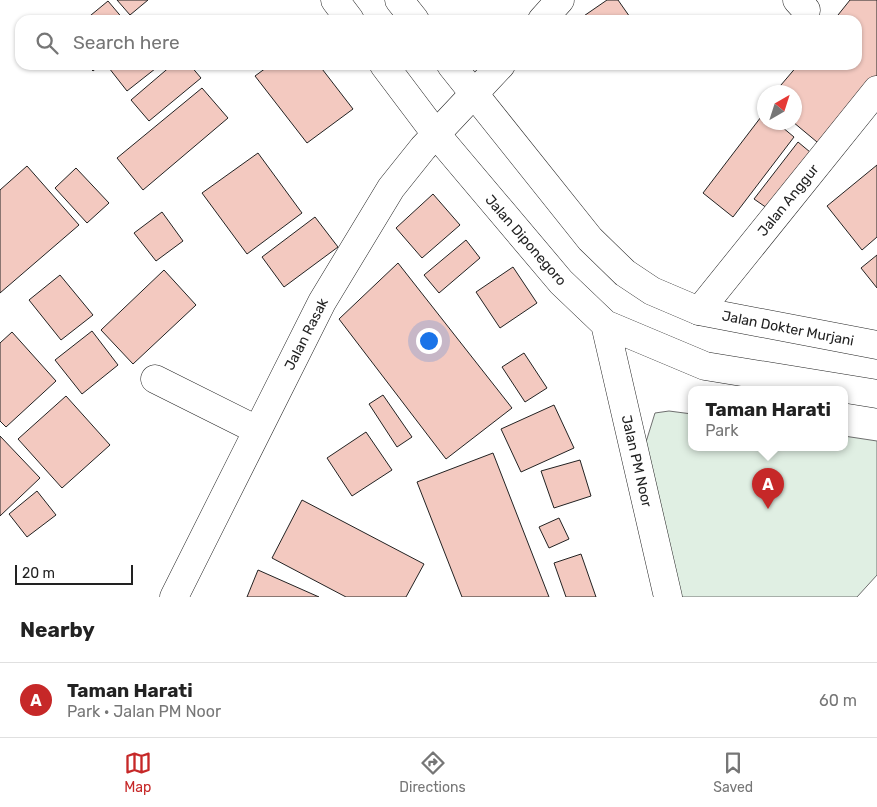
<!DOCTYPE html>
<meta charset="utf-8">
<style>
body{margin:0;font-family:Rubik,sans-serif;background:#f6f6f6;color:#222}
.compass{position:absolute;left:757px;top:85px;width:45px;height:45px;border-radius:50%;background:#fff;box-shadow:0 1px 4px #0004;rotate:39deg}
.scale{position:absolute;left:15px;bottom:12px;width:118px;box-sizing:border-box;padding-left:5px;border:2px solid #222;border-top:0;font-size:14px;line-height:18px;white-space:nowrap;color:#222;-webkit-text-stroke:4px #fff;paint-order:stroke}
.you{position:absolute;left:428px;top:340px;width:18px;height:18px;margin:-12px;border:4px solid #fff;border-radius:50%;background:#1a73e8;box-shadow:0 0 0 8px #1a73e833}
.badge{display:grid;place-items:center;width:32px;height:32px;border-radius:50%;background:#c62828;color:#fff;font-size:16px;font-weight:700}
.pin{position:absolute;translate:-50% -41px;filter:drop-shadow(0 1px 2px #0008)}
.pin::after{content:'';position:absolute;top:26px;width:18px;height:15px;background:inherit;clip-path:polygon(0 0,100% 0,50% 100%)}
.popup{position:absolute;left:688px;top:386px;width:160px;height:65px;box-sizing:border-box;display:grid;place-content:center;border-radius:10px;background:#fff;filter:drop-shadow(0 1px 4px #0005);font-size:16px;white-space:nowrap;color:#767676}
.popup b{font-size:19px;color:#222}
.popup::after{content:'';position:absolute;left:50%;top:100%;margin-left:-10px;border:10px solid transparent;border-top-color:#fff}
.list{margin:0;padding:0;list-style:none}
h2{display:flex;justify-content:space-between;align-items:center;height:65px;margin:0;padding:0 20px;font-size:21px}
h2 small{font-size:16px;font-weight:400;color:#767676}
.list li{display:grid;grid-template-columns:32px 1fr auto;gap:15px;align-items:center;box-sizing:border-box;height:75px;padding:0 20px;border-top:1px solid #e0e0e0}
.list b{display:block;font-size:19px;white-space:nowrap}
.list p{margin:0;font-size:16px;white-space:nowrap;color:#767676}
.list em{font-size:16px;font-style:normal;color:#767676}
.icon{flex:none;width:28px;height:28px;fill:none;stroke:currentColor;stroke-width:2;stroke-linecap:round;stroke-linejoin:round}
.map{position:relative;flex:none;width:877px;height:597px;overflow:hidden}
.search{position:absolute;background:#fff;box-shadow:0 1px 4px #0004;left:15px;right:15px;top:15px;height:55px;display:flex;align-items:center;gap:12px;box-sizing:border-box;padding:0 18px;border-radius:15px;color:#767676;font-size:19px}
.sheet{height:140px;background:#fff}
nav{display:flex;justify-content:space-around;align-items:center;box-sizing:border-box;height:70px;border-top:1px solid #e0e0e0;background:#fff;font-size:14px;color:#767676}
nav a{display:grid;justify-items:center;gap:2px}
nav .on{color:#c62828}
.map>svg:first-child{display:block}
.green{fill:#e0efe3;stroke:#6f6f6f}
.building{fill:#f3c9c0;stroke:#222}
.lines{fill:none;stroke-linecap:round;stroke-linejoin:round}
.street-casing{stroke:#222;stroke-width:29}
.secondary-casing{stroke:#222;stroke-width:29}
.street{stroke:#fff;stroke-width:28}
.secondary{stroke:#fff;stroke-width:28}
.labels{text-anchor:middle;stroke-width:4;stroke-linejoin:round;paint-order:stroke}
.street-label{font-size:14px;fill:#222;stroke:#fff}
</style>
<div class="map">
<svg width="877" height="597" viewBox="0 0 877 597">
<rect width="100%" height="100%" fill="#fff"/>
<path class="green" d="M 669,411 L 692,414 L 692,448 L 844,448 L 844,436 L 877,441 L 877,575 L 857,597 L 677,597 L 646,442 L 655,413 Z"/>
<path class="building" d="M 117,0 L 148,0 L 130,15 Z
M 607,0 L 618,0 L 632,20 L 578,20 Z
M 850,0 L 877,0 L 877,80 L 823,147 L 793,122 L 794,92 L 775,92 L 798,65 L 857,65 L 857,20 L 834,20 Z
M 108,1 L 124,20 L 85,20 Z
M 87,65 L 100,65 L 93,71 Z
M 113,65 L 160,65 L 127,91 L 109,68 Z
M 172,65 L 190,65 L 201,78 L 149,121 L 131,100 Z
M 270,65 L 319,65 L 353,109 L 307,143 L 255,76 Z
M 202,88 L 228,118 L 143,190 L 117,158 Z
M 764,113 L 764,122 L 776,122 L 794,137 L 733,217 L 703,193 Z
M 798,142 L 810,152 L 767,208 L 754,199 Z
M 258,153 L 302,213 L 247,254 L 202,193 Z
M 877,165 L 877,237 L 862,250 L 827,206 Z
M 27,166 L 79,225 L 0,293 L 0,190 Z
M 76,168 L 109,203 L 87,223 L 55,188 Z
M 433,194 L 460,225 L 422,258 L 396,228 Z
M 162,212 L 183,241 L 156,261 L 134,233 Z
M 315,217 L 338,247 L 284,287 L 262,257 Z
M 466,240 L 480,258 L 439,293 L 424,275 Z
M 877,255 L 877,288 L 861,268 Z
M 398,263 L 512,408 L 446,459 L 339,319 Z
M 513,267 L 537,303 L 500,328 L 476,292 Z
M 164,270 L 196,305 L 133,364 L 101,330 Z
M 60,275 L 93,315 L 61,340 L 29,300 Z
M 92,331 L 118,365 L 82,394 L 55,360 Z
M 12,332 L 56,381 L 6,427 L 0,421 L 0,343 Z
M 524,353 L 547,388 L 525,402 L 502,367 Z
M 383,395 L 412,437 L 397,447 L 369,404 Z
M 66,396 L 110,445 L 62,488 L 18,439 Z
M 554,405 L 574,448 L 521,472 L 501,429 Z
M 366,432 L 392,470 L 352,496 L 327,458 Z
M 0,436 L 40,478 L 0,516 Z
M 493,453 L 549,597 L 462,597 L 417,482 Z
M 580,460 L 591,496 L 554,508 L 541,471 Z
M 37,491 L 56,515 L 27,537 L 9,514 Z
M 302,500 L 424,564 L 406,597 L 346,597 L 272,558 Z
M 559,518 L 569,539 L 549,548 L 539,527 Z
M 581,554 L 596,597 L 566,597 L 554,563 Z
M 258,570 L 319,597 L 247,597 Z"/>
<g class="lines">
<g class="street-casing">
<path id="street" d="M 797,0 L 806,10
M 542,20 L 560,0
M 699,311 L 877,90
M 155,379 L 257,430
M 174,597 L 322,302 L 391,188 L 423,148 L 501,65"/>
</g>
<g class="secondary-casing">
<path id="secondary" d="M 335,0 L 350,20
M 399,0 L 415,20
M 384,65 L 436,134 L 561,282 L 605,324 L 705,366 L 877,394
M 451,65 L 590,239 L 625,273 L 652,291 L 699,311 L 877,345
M 605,324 L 668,597"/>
</g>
<use href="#street" class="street"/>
<use href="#secondary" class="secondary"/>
</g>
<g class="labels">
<g class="street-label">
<text transform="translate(788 200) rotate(-51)" y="5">Jalan Anggur</text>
<text transform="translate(526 240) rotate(49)" y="5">Jalan Diponegoro</text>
<text transform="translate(788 328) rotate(11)" y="5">Jalan Dokter Murjani</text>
<text transform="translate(306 334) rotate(-63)" y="5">Jalan Rasak</text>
<text transform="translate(637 461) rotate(77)" y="5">Jalan PM Noor</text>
</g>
</g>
</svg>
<svg class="compass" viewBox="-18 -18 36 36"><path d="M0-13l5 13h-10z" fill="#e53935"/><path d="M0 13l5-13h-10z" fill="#767676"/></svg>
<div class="scale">20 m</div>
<div class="you"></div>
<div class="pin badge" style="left:768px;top:509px">A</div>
<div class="popup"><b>Taman Harati</b>Park</div>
<div class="search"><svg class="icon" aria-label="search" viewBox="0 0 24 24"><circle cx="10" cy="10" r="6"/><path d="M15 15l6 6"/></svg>Search here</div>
</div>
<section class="sheet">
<h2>Nearby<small></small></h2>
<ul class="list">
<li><span class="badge">A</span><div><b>Taman Harati</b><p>Park · Jalan PM Noor</p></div><em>60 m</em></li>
</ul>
</section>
<nav>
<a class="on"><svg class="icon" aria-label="map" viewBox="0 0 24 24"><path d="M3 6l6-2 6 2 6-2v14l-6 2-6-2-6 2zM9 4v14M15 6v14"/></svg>Map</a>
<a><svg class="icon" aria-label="directions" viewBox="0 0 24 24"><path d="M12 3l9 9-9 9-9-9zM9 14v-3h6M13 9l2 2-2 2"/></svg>Directions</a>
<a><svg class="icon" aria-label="saved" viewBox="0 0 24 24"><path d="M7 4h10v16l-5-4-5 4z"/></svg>Saved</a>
</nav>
